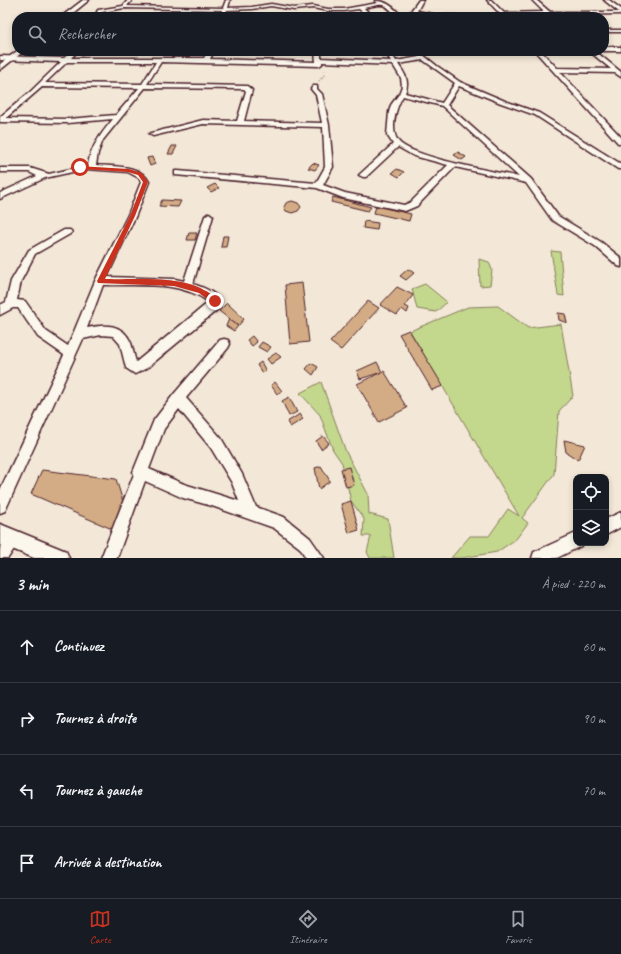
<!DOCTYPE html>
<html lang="fr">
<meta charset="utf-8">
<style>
body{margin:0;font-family:Caveat,sans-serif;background:#242831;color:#f1f3f6}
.controls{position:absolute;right:12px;bottom:12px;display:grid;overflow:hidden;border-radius:8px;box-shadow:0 2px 6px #0003}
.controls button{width:36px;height:36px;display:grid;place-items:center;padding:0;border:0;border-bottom:1px solid #363941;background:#171b24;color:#f1f3f6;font:20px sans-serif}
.stop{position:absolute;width:12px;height:12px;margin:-9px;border:3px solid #c8321e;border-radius:50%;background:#fff}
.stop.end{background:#c8321e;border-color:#fff;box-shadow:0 1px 4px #0008}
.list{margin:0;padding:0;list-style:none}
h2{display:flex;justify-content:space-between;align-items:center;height:52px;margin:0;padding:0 16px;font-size:17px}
h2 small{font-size:13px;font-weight:400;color:#9ea1a6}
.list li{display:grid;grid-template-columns:26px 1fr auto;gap:12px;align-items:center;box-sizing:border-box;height:72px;padding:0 16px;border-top:1px solid #363941}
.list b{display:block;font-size:15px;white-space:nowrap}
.list em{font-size:13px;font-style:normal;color:#9ea1a6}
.icon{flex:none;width:22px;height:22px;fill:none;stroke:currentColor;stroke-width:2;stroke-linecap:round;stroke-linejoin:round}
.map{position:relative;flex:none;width:621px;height:558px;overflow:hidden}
.search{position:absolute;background:#171b24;box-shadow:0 2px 6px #0003;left:12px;right:12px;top:12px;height:44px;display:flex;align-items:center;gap:10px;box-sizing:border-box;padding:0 14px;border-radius:16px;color:#9ea1a6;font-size:15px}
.sheet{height:340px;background:#171b24}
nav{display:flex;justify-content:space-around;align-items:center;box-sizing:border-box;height:56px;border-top:1px solid #363941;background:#171b24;font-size:11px;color:#9ea1a6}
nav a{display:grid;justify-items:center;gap:2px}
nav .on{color:#c8321e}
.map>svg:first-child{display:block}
.green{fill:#c3d88d;stroke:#867c5c}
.building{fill:#d3ac85;stroke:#4a1f2b}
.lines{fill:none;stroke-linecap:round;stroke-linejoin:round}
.minor-casing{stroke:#4a1f2b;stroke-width:3}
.tertiary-casing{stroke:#4a1f2b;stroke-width:3}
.path{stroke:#4a1f2b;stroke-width:1.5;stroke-dasharray:0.5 2;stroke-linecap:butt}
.minor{fill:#fbf7ec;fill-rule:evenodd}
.tertiary{fill:#fbf7ec;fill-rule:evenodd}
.route{fill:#c8321e}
</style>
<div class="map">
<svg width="621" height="558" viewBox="0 0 621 558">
<rect width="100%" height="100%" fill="#f3e8d7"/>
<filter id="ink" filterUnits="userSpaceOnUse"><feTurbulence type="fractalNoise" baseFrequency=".025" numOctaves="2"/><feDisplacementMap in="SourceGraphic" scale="8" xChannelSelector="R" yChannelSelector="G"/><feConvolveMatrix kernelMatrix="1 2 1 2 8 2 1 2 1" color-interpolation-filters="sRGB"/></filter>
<g filter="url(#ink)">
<path class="green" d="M 551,251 L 560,252 L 564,296 L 558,295 Z
M 479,259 L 489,262 L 492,270 L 490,285 L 480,286 Z
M 425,284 L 447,302 L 436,312 L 417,309 L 412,289 Z
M 498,306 L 528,328 L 561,324 L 573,396 L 559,411 L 554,474 L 522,518 L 528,523 L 516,539 L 497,552 L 462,558 L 451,558 L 470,536 L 489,536 L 508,509 L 519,516 L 410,331 L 468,307 Z
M 321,382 L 346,452 L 368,494 L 369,514 L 388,519 L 394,558 L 370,558 L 367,552 L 371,536 L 363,536 L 364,519 L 351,501 L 342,463 L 333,450 L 320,415 L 300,393 Z"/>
<path class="building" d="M 172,146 L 177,146 L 173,154 L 168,154 Z
M 458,152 L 466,157 L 462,160 L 454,155 Z
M 152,157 L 155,164 L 150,166 L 147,158 Z
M 313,163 L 319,165 L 315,170 L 308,168 Z
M 397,169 L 404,172 L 399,177 L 392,173 Z
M 215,184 L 219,188 L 211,192 L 207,188 Z
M 333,197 L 371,207 L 368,211 L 331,202 Z
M 162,200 L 181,201 L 178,207 L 159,206 Z
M 292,201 L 298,203 L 301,207 L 298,211 L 292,213 L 286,211 L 284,207 L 286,203 Z
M 376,206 L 411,214 L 409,221 L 374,213 Z
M 364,221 L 378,223 L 377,230 L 363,228 Z
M 189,233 L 197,233 L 195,240 L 187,240 Z
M 223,236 L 228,236 L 226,247 L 221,247 Z
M 408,269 L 414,273 L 406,280 L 400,276 Z
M 302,283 L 309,342 L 290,344 L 285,285 Z
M 397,287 L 413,295 L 405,306 L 409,308 L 407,313 L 402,309 L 397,315 L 380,305 Z
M 368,301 L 379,308 L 341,350 L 330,342 Z
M 227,303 L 244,319 L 238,326 L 219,311 Z
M 558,313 L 565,314 L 567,323 L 559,320 Z
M 229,319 L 238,326 L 234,331 L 226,326 Z
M 409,330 L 443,386 L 432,390 L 399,334 Z
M 252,336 L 257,342 L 252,346 L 247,340 Z
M 262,342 L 271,347 L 267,352 L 258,347 Z
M 276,353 L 281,357 L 271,364 L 267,359 Z
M 261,362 L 266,371 L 262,373 L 257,365 Z
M 377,362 L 382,372 L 360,379 L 357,371 Z
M 311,363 L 318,367 L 313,375 L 306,369 Z
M 384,371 L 407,408 L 379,422 L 357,384 Z
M 275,382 L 282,391 L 277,394 L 271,385 Z
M 289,397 L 297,412 L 289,416 L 282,401 Z
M 300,414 L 303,419 L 290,427 L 287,422 Z
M 323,436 L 329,443 L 321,449 L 316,441 Z
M 564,440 L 585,445 L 578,460 L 566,452 Z
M 321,466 L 330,481 L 319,489 L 315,468 Z
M 349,467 L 354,485 L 346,487 L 341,469 Z
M 42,470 L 116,479 L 124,505 L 112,529 L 31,494 Z
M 351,501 L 359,530 L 349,533 L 341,504 Z"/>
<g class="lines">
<g class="minor-casing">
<path id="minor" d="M 128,0 L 132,0 L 127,6 L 223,8 L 226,0 L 230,0 L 228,8 L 252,7 L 271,4 L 294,8 L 313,6 L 328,9 L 344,9 L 378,3 L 375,1 C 386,0 396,9 402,17 L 397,17 C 383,1 384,4 364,8 L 373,17 L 368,17 L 359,9 L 344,11 L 328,11 L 313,8 L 294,10 L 271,6 L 252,9 L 227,10 L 224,17 L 220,17 L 222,10 L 124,8 L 102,12 L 100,14 L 102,17 L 98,17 L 96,14 L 98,10 L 123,6 Z
M 419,0 L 423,0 L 417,11 L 437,15 L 480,16 L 482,17 L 435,17 L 415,13 L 408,15 Z
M 487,0 L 491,0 L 504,13 L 544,12 L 532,0 L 536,0 L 550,12 L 619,12 L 604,0 L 609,0 L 621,9 L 621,14 L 553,15 L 553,17 L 547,15 L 507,15 L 508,17 L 503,17 Z
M 604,30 L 621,30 L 621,32 L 604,32 Z
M 604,47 L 621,47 L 621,51 L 604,51 Z
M 72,51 L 78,51 L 71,58 L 204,58 L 208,51 L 214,51 L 210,59 L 316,62 L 315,51 L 321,51 L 321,58 L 391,61 L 384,51 L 390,51 L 396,61 L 419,57 L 415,51 L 421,51 L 422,54 L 437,66 L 460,82 L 505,101 L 539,113 L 621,164 L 621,169 L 618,169 L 535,115 L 501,103 L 459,86 L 447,105 L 531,179 L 558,216 L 601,242 L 621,258 L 621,267 L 618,266 L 595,246 L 552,220 L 526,183 L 455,167 L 417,206 L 405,211 L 343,198 L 317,188 L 175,175 L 175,171 L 178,171 L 316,183 L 325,167 L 323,127 L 203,124 L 153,136 L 149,134 L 151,133 L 203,120 L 237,121 L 246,91 L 244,89 L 145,88 L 103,140 L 98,153 L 96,165 C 114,167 140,164 149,182 L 136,215 L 107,277 L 175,279 L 184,281 L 205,216 L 209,213 L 213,216 L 193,284 C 202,287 216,292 220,301 L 217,310 L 147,368 L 135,374 L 126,368 L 120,344 L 113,336 L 101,335 L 83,339 L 5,511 L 0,513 L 0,490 L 64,355 L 38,337 L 18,308 L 13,308 L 0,315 L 0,305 L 6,302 L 11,281 L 29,250 L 64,230 L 70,230 L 72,232 L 70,234 L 35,254 L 21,281 L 17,300 L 25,301 L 46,331 L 68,346 L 95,281 L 128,215 L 141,182 L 139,178 L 128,172 L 86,169 L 45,178 L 0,199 L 0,193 L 37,176 L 29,172 L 0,172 L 0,168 L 30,168 L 49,174 L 88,165 C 91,146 101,134 113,119 L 68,123 L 0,122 L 0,117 L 29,93 L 61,62 L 0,60 L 0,56 L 64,58 ZM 423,60 L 455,83 L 442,103 L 405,93 C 410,81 405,74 398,64 ZM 67,62 L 156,62 L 142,84 L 45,83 ZM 161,62 L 319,66 L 322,64 L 322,62 L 393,65 L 401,78 L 402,86 L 399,94 L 391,105 L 389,112 L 387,135 L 393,144 L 359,175 L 363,177 L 366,177 L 398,147 L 414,156 L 448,165 L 411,202 L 404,205 L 345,193 L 323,185 L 333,167 L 329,125 L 322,94 L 317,89 L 317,86 L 313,86 L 311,89 L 316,95 L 322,123 L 244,121 L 252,90 L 247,86 L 147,84 ZM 42,87 L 139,88 L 116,115 L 68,119 L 6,118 ZM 403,96 L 442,106 L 519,177 C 494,171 414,158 399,142 C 389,131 396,107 403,96 ZM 103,285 C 139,286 179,280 209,302 L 136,362 C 134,356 133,349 131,343 C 123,323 105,324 87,328 Z
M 535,51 L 541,51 L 557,68 L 611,69 L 589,51 L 595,51 L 621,72 L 621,77 L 615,73 L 560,72 L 621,137 L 621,143 L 618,143 Z
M 224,339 L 228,340 L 230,344 L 228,348 L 186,398 L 221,438 L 242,474 L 256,507 L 284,517 L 310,538 L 324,558 L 306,558 L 300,548 L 274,528 L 212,506 L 183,498 L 145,481 L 117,558 L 101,558 L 134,474 L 133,472 L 154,420 L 174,394 L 220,340 ZM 179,409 L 211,448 L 232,483 L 239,501 L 184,484 L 149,469 L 164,429 Z
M 621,512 L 621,527 L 606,535 L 606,519 Z
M 12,532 L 17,535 L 20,540 L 8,558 L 0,558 C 0,546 0,537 12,532 Z
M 576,533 L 576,543 L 583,543 L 581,546 L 557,558 L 532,558 L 534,552 Z"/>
</g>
<g class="tertiary-casing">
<path id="tertiary" d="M 83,0 L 89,0 L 68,17 L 61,17 Z
M 17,51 L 24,51 L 0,70 L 0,64 Z
M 0,524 L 66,551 L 69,558 L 34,558 L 0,544 Z"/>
</g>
<path class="path" d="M 319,81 L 324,75 L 324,70"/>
<use href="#minor" class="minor"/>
<use href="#tertiary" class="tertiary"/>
</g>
</g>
<path class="route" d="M 78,166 L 129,169 L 142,173 L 148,182 L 135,216 L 105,279 C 133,280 180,275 204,290 C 209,292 213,296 217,299 L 217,303 L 212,303 L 199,293 L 174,286 L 98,283 L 97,281 L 130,216 L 143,182 L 138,175 L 128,172 L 80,169 L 78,168 Z"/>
</svg>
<div class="controls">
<button><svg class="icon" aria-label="locate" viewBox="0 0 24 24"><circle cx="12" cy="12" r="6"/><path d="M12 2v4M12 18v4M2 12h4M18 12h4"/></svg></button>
<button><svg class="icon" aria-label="layers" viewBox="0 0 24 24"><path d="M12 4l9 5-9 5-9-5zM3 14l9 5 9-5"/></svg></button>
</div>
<div class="stop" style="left:80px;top:167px"></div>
<div class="stop end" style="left:215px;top:301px"></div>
<div class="search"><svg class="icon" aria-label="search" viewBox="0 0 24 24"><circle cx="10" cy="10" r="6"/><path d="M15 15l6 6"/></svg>Rechercher</div>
</div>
<section class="sheet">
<h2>3 min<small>À pied · 220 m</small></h2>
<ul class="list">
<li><svg class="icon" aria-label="ahead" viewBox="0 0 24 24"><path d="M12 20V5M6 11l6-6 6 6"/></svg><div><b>Continuez</b></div><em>60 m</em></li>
<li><svg class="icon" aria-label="right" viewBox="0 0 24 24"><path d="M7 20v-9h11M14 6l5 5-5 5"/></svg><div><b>Tournez à droite</b></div><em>90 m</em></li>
<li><svg class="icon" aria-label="left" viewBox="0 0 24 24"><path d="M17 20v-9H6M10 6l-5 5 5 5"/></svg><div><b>Tournez à gauche</b></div><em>70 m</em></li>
<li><svg class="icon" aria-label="arrive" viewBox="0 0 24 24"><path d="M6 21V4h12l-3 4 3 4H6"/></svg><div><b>Arrivée à destination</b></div></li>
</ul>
</section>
<nav>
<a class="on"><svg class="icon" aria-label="map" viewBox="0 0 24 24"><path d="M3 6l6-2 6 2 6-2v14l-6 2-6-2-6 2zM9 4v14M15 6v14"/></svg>Carte</a>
<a><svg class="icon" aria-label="directions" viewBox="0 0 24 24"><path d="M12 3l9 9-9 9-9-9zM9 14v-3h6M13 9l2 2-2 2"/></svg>Itinéraire</a>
<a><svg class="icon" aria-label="saved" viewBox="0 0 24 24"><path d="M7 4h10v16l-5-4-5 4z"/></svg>Favoris</a>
</nav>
